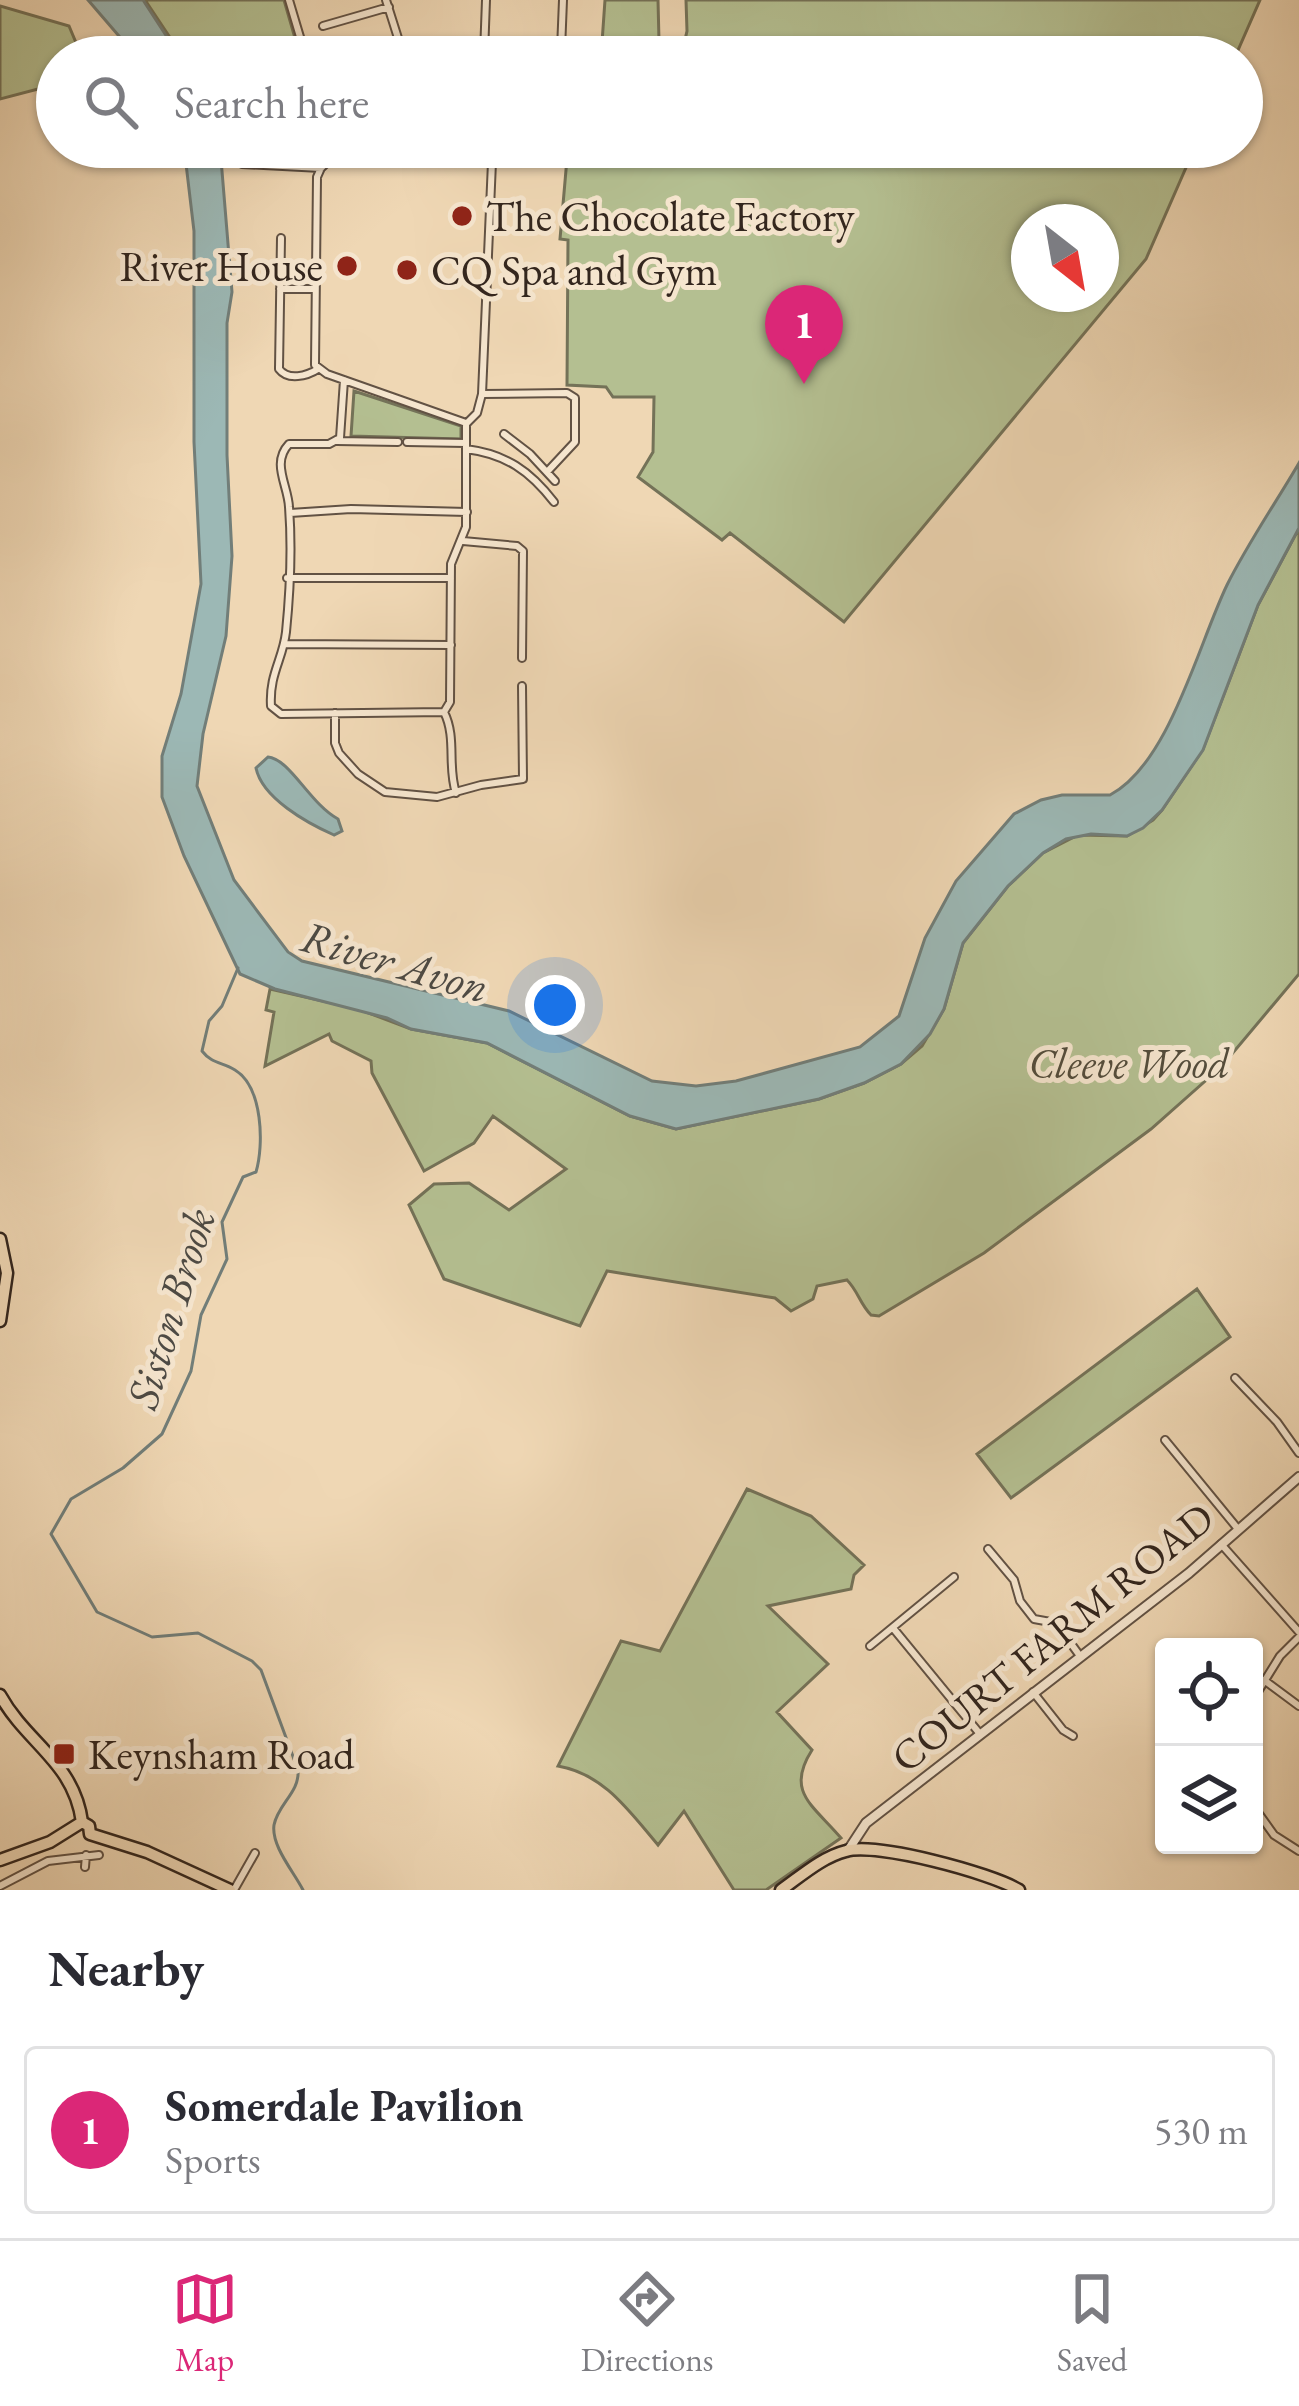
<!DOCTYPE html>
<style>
body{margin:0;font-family:"EB Garamond",serif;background:#f7f7f7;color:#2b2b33}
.controls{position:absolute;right:36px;bottom:36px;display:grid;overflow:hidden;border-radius:12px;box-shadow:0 3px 9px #0004}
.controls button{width:108px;height:108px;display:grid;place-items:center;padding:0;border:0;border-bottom:3px solid #e1e1e2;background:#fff;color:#2b2b33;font:60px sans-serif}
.compass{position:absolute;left:1011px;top:204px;width:108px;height:108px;border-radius:50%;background:#fff;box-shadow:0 3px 9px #0004;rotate:149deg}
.you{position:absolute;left:555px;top:1005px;width:42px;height:42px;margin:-30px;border:9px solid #fff;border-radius:50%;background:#1a73e8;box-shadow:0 0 0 18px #1a73e833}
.badge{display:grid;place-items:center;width:78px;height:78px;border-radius:50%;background:#db2777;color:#fff;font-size:39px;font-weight:700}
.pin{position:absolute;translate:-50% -99px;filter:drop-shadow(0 3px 6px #0008)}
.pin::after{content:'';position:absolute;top:63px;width:42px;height:36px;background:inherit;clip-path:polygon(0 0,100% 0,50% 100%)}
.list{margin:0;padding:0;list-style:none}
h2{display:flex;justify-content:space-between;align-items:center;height:156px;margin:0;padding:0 48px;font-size:51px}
h2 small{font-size:39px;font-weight:400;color:#7c7c81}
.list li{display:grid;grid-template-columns:78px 1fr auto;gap:36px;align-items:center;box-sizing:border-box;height:168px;margin:0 24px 24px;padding:0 24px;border:3px solid #e1e1e2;border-radius:12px}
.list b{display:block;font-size:45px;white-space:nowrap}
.list p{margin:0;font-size:39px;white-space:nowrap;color:#7c7c81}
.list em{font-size:39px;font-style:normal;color:#7c7c81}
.icon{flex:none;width:66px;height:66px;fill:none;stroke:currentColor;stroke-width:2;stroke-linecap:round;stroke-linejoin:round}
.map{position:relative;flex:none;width:1299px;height:1890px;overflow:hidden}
.search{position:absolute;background:#fff;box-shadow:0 3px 9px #0004;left:36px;right:36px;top:36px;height:132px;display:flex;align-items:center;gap:30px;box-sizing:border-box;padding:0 42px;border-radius:66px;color:#7c7c81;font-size:45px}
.sheet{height:348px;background:#fff}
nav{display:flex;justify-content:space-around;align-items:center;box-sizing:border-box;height:168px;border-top:3px solid #e1e1e2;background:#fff;font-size:33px;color:#7c7c81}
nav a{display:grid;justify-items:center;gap:6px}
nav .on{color:#db2777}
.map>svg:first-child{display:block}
.green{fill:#b4bf91;stroke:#747258;stroke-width:3;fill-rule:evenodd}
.water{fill:#9cb8b5;stroke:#727e79;stroke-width:3}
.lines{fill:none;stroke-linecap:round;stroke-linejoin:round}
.stream{stroke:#727e79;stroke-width:3}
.minor-casing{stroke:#625244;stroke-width:10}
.tertiary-casing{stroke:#625244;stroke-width:12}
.primary-casing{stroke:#33261e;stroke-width:15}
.minor{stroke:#f5e5ce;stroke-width:6}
.tertiary{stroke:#f5e5ce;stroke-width:8}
.primary{stroke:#efd7b4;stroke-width:10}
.poi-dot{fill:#8f2418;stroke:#f5e5ce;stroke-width:4.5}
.labels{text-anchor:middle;stroke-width:10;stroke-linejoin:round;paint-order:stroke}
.poi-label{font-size:42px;fill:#33261e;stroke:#f5e5ce;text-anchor:start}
.park-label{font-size:42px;font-style:italic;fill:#534c3b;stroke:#f5e5ce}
.street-label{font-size:42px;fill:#33261e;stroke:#f5e5ce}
.water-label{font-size:45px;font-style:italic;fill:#4d4a44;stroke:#f5e5ce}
</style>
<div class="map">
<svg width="1299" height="1890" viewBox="0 0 1299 1890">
<rect width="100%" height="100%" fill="#efd7b4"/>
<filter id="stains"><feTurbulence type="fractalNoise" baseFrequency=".00167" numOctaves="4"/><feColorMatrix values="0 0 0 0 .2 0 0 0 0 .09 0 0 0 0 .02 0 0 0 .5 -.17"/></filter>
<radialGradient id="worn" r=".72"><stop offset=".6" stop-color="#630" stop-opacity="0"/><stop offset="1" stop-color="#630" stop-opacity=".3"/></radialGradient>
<path class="green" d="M 145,0 L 284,0 L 295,38 L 291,39 L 302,56 L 183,57 Z
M 605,0 L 658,0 L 659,41 L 626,57 L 601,57 Z
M 686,0 L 1260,0 L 1235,57 L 681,57 L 687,31 Z
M 0,6 L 69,26 L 82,57 L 57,57 L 57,84 L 0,99 Z
M 568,147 L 1195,147 L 1146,259 L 844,622 L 730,533 L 722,540 L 638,477 L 653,452 L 654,397 L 613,397 L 606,387 L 567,385 L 568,240 L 560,239 ZM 1029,222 L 1101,222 L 1101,294 L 1029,294 Z
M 354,391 L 461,426 L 461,439 L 351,436 Z
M 1299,528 L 1299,974 L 1221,1067 L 1151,1129 L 984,1253 L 879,1316 L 871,1315 C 860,1304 858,1291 847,1280 L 817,1286 L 813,1299 L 791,1311 L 775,1298 L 607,1271 L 580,1326 L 444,1279 L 409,1205 L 434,1184 L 469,1183 L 509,1210 L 566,1169 L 493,1116 L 474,1143 L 424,1171 L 372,1073 L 371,1061 L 332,1041 L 329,1034 L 265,1066 L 274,1012 L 266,1010 L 270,989 L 358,1009 L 411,1029 L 487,1043 L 630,1116 L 676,1129 L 819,1099 L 864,1083 L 901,1064 L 922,1046 L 944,1009 L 963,943 L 1008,886 L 1043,853 L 1078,835 L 1127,836 L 1153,820 L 1162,810 L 1203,749 L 1258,605 Z
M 1197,1289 L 1230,1337 L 1011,1498 L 977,1454 Z
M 747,1489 L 811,1516 L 864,1565 L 854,1575 L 851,1589 L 768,1606 L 828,1664 L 777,1712 L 812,1750 C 785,1792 813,1805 841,1838 L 766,1890 L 734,1890 L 684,1811 L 658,1845 C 629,1811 604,1774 558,1766 L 621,1641 L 660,1651 Z"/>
<path class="water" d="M 88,0 L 143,0 L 180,57 L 137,57 Z
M 184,147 L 220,147 L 232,292 L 227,323 L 227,455 L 232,556 L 226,636 L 203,734 L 197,786 L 234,880 L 288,952 L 302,961 L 509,1011 L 652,1081 L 696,1086 L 736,1081 L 860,1047 L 899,1016 L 925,938 L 956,881 L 1014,814 L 1041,800 L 1062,795 L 1110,795 C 1169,764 1198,645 1227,585 C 1248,543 1275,504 1299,463 L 1299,528 L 1258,605 L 1203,750 L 1162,810 L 1143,828 L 1127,836 L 1091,834 L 1066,839 L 1043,853 L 1008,886 L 963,943 L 944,1009 L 930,1034 L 901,1064 L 864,1083 L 819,1099 L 676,1129 L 630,1116 L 487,1043 L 411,1029 L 387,1018 L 275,989 L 240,974 L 184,856 L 162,797 L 162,756 L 181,694 L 201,584 L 194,442 L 194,231 Z
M 268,757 C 290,759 310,804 338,819 L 342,831 L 334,835 C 307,823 262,798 256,768 Z"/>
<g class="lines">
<path class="stream" d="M 238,968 L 222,1006 L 209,1021 L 202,1051 C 212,1064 222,1062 235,1070 C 263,1087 264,1145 256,1172 L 243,1177 L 222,1222 L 227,1259 L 201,1315 L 191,1371 L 162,1434 L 123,1468 L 71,1499 L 51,1534 L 97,1612 L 152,1637 L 198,1633 L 252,1661 L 261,1670 L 298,1770 C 300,1792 278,1804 274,1825 C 271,1846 294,1872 303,1890"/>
<g class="minor-casing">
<path id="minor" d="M 289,0 L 306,57
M 386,0 L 404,57
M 323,26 L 389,7
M 561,50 L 563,0
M 484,54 L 486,0
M 481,57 L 498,48 L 552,47 L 564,57
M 253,147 L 254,164
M 492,162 L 509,155 L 559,157 L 560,147
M 242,164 L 321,168
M 281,238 L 279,369 C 288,381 307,376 318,369
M 280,289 L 315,289
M 344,380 L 340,438 L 329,444 L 289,444 C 271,463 288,485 289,507 C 292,546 290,592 286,632 C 283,659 269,674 271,706 L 281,714 L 444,712
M 482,394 L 567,393 L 575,398 L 575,442 L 547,472
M 466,423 L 327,374 L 315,365 L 317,177 L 321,168 L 340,150 L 347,153 L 478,155 L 492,162
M 467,423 L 477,413 L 482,394 L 492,162
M 504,434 L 530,454 L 555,481
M 337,441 L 398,442
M 407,442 L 466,443
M 466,449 C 506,454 530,471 554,502
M 290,513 L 351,509 L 467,512
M 463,541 L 517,546 L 523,551 L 522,658
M 287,578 L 451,578
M 284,644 L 451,645
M 335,713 L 335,743 L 339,753 L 358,774 L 385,792 L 437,797 L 481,785 L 523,779 L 522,686
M 456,793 C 447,766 457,738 444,712 L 450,702 L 451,564 L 466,527 L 466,423
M 1235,1378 L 1277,1422 L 1299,1453
M 1165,1440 L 1238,1529
M 1221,1544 L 1299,1632
M 988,1549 L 1014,1580 L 1020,1601 L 1034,1619 L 1056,1623 L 1080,1656
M 893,1628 L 980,1734
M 870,1646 L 954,1577
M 1264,1680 L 1299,1706
M 1033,1692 L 1063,1730 L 1073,1736
M 1254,1698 L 1280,1656 L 1299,1637
M 1163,1793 L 1160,1763 L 1164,1745
M 1254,1807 L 1274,1835 L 1299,1851
M 85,1867 L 86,1855
M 0,1886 L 48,1861 L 99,1855
M 234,1890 L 255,1853"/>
</g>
<g class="tertiary-casing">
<path id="tertiary" d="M 849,1849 L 866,1823 L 1189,1573 L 1299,1477"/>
</g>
<g class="primary-casing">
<path id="primary" d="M 0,1239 L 7,1273 L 0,1321
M 0,1695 C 27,1744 74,1762 82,1822 L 89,1826 L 90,1834 L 147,1852 L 230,1890
M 0,1860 L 50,1842 L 82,1822
M 781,1890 C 801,1876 822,1857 846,1851 C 876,1842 991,1873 1019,1890"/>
</g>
<use href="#minor" class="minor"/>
<use href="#tertiary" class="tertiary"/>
<use href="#primary" class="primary"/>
</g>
<g class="poi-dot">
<circle cx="462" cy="216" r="12"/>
<circle cx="347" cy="266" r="12"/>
<circle cx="407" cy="270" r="12"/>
<rect x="52" y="1742" width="24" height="24" rx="6"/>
</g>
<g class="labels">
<g class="poi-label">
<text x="486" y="231">The Chocolate Factory</text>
<text x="323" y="281" text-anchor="end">River House</text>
<text x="431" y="285">CQ Spa and Gym</text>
<text x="88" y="1769">Keynsham Road</text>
</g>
<g class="park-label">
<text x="1129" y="1078">Cleeve Wood</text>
</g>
<g class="street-label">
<text transform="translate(1052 1637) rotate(-39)" y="15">COURT FARM ROAD</text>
</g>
<g class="water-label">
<text transform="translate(395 961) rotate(16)" y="16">River Avon</text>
<text transform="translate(170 1308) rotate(-73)" y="16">Siston Brook</text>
</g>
</g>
<rect width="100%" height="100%" filter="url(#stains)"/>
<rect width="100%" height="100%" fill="url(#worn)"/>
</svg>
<div class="controls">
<button><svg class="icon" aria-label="locate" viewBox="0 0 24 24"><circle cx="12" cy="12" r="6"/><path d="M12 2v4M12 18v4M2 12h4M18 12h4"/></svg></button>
<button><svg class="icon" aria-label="layers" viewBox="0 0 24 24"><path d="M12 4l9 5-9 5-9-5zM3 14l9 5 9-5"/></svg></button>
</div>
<svg class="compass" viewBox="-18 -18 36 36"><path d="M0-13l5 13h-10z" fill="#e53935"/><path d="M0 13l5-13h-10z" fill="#7c7c81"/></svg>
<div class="you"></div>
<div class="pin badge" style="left:804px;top:384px">1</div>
<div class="search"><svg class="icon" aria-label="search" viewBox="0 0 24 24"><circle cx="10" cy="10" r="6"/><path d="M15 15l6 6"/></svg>Search here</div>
</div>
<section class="sheet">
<h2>Nearby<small></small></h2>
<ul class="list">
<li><span class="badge">1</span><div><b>Somerdale Pavilion</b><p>Sports</p></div><em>530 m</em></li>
</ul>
</section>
<nav>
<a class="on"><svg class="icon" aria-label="map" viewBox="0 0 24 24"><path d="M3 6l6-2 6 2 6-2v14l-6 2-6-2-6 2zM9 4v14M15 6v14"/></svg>Map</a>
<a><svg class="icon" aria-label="directions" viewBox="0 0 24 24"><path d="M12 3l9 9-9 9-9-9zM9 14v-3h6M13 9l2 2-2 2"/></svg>Directions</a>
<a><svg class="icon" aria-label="saved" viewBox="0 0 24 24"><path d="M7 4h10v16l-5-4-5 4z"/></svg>Saved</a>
</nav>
